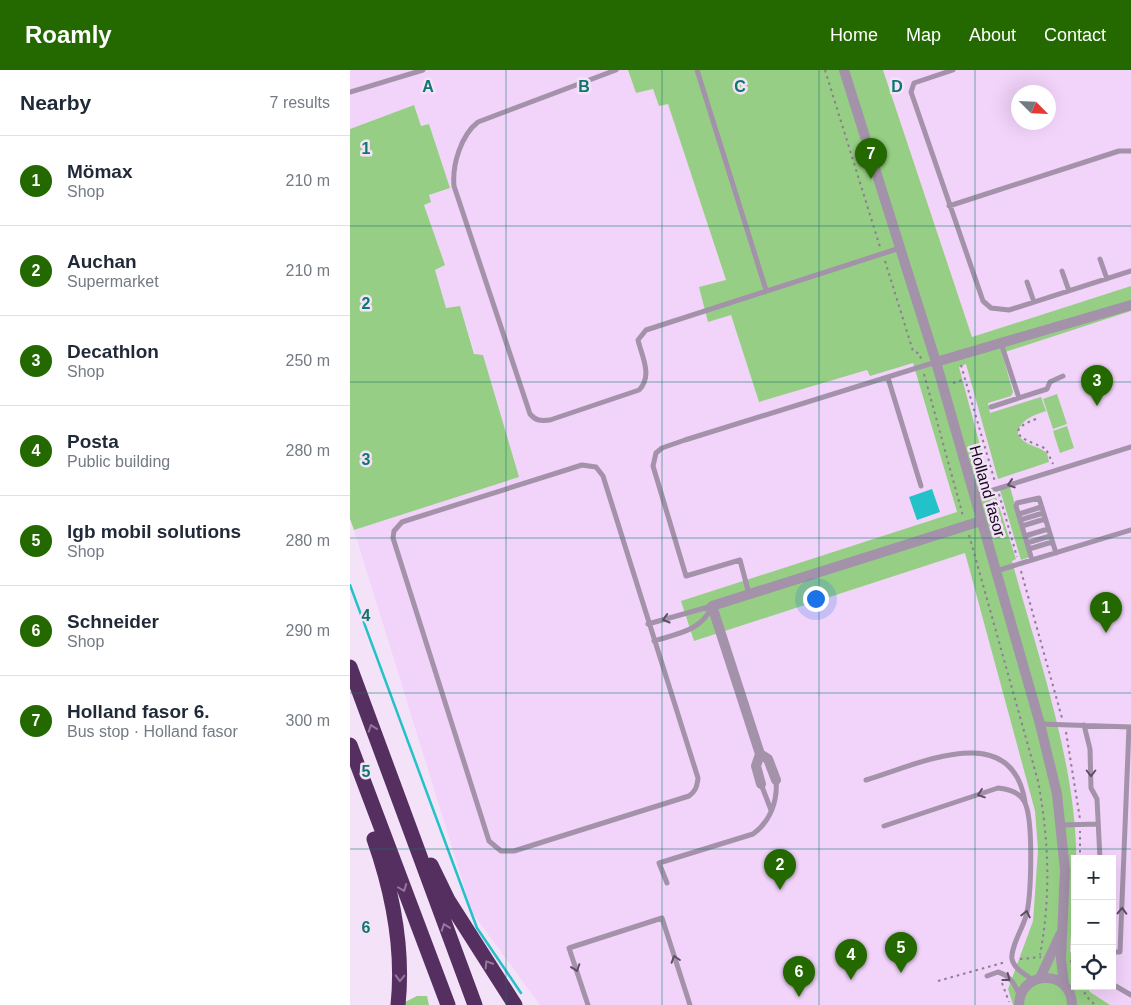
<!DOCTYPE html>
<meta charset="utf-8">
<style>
body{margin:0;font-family:Arial,sans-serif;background:#f2f2f3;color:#1f2937}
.controls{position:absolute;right:15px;bottom:15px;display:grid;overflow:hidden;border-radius:0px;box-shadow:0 5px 20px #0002}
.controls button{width:45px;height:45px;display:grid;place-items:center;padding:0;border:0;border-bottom:1px solid #e0e1e3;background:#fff;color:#1f2937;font:25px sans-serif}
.compass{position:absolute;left:661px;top:15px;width:45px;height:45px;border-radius:50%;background:#fff;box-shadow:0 5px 20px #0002;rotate:114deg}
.you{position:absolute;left:465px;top:528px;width:18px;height:18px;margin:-12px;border:4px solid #fff;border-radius:50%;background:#1a73e8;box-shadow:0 0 0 8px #1a73e833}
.badge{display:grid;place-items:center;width:32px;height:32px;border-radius:50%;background:#236900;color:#fff;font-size:16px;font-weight:700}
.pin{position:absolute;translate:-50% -41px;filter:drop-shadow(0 1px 2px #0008)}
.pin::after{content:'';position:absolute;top:26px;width:18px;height:15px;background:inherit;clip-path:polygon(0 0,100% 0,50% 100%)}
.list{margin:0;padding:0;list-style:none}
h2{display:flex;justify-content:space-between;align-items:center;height:65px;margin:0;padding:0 20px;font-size:21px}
h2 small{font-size:16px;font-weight:400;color:#747a83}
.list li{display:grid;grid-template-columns:32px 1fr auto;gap:15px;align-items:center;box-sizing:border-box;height:90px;padding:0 20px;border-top:1px solid #e0e1e3}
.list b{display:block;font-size:19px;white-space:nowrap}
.list p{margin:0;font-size:16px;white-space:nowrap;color:#747a83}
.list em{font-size:16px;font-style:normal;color:#747a83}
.icon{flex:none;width:28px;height:28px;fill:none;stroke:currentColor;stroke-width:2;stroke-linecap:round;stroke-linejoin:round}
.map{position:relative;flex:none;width:781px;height:935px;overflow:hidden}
header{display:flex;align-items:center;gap:30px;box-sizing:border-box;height:70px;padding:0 25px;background:#236900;color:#fff}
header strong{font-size:24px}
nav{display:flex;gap:28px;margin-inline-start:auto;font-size:18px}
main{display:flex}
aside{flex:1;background:#fff}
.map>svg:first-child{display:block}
.built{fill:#f2d3fa;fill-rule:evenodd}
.green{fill:#96ce85}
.water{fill:#22c2c8}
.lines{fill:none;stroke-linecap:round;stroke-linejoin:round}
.stream{stroke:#22c2c8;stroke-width:2.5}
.path{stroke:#8e7d93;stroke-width:2;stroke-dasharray:2.5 4;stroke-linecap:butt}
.service{stroke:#a491aa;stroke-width:5}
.minor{stroke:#a491aa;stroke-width:10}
.motorway{stroke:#552f60;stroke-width:15}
.oneway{stroke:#5e4d64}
.oneway2{stroke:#95779d}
.grid{fill:none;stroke:#0f766e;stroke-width:1;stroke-opacity:0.55}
.labels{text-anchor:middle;stroke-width:5;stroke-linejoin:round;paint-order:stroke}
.street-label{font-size:16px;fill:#19091d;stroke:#f4e2f9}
.grid-label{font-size:16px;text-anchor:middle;font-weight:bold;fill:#0f766e;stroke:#f4e2f9;stroke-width:5;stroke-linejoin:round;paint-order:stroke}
</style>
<header>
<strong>Roamly</strong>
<nav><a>Home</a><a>Map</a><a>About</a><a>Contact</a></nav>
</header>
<main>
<aside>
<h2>Nearby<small>7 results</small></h2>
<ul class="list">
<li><span class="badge">1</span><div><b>Mömax</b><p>Shop</p></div><em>210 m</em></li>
<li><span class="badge">2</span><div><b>Auchan</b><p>Supermarket</p></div><em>210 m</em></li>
<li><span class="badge">3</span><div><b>Decathlon</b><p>Shop</p></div><em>250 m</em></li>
<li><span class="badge">4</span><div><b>Posta</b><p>Public building</p></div><em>280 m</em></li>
<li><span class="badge">5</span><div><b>lgb mobil solutions</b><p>Shop</p></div><em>280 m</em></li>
<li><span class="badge">6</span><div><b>Schneider</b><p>Shop</p></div><em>290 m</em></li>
<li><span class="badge">7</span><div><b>Holland fasor 6.</b><p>Bus stop · Holland fasor</p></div><em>300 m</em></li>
</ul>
</aside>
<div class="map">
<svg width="781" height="935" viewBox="0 0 781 935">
<rect width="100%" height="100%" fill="#f4e2f9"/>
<path class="built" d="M 0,0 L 278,0 L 286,23 L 303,19 L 318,33 L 376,211 L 358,251 L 381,245 L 409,332 L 518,300 L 520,305 L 563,293 L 607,443 L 332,531 L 344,571 L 615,483 L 685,741 L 688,780 L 683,851 L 658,918 L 663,935 L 190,935 L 122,842 L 4,460 L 169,407 L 125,285 L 110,236 L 96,238 L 85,200 L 95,195 L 74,135 L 79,125 L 100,118 L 79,54 L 71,56 L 63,35 L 0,59 Z
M 533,0 L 781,0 L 781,216 L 622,267 ZM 668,22 L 698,22 L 698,52 L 668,52 Z
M 781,241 L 781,935 L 760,935 L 740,922 L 737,916 L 762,916 L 762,789 L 725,789 L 722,732 L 709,664 L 608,296 Z
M 725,814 L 725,891 L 720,881 Z"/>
<path class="green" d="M 278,0 L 533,0 L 622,267 L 781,216 L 781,241 L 652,283 L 663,322 L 661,326 L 638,333 L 640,343 L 691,327 L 696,341 C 684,345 669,350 668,364 C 674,376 687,375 697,383 L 699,392 L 648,409 L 616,294 L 609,297 L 643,424 L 645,424 L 666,489 L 662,491 C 686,579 723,685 726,776 C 727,810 722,846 720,881 L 725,891 L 725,916 L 737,916 L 740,922 L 760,935 L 663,935 L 658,919 L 683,851 L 688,780 L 685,741 L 615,483 L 344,571 L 331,531 L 607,442 L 563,293 L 520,306 L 517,300 L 409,332 L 381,245 L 358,252 L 349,217 L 376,210 L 318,34 L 309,36 L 303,19 L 286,23 Z
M 64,35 L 71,56 L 79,54 L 100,118 L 79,125 L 81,132 L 74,135 L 95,195 L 85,200 L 96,238 L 110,236 L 124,284 L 133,285 L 169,407 L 4,460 L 0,449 L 0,59 Z
M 707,324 L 717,354 L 703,359 L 693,329 Z
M 717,356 L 724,378 L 710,383 L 703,361 Z
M 660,417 L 680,487 L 671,490 L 650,420 Z
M 67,926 L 77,926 L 79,935 L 55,935 L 55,932 Z"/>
<path class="water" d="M 582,419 L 590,442 L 567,450 L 559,427 Z"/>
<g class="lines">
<path class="stream" d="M 0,515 L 127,858 L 171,923"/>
<path class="path" d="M 475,0 L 530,177
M 535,191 L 563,281 L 570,284 L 571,290
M 611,295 L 645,412
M 574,304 L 613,446
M 603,313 L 615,309
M 686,349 C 646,364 684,372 696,379 L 703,394
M 649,424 L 667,487
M 619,465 L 688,711 C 699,770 701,826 690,885
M 671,501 L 712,648
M 716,662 L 730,749
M 730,789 L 730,761
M 670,889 L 691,887
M 720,891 L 723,892 L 725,901
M 723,892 L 725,874
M 588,911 L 656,892
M 652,913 L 659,932
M 732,916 L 736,926 L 745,935"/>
<path class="service" d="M 266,0 L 128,52 C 111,65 102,95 104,116 L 180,344 C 186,351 191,351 200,350 L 289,320 C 303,306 292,287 288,270 L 296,260 L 550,178
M 347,0 L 416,220
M 603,0 L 564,13 L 561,22 L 633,231 L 641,238 L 659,240 L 781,201
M 0,22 L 73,0
M 599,136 L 769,81 L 781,81
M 750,189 L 757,209
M 712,201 L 719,221
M 677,212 L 684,232
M 651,273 L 669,328
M 538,308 L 571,416
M 641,337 L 697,319 L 700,312 L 713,306
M 232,395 L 246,397 L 253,406 L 348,708 C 347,716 346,721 339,726 L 164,781 L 151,781 L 139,771 L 43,468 L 44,461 L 52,452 Z
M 624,426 L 781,377
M 669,444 L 691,437
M 670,450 L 693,443
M 672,456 L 695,449
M 675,466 L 698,459
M 677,473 L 700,466
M 679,479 L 702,472
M 682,490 L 666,436 L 667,433 L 689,428 L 706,483
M 646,501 L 781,460
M 399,524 L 390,490 L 336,506 L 303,396 L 306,383 L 312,378 L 335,370 L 586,292
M 298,554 L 362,536
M 304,571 C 326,564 351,561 361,538
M 690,654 L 781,657
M 734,655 L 740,679 L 741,718 L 747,729 L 750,789
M 516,710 C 567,695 662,647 675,732
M 411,714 L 421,740
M 712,755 L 748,754
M 534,756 L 648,718 C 658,719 669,722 674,731 C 684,747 681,823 677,842 C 675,855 660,877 662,889 C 664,899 675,904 683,910
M 317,813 L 309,793 L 403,764 C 420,752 428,731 426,710
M 762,882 L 770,882 L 779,657
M 637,906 L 648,902 C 661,906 665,915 670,926
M 762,914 L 781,925
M 238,935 L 219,878 L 312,848 L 340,935"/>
<path class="minor" d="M 494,0 L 586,292 L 690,654 L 707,724 L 715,800 L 711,889 L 714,914
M 586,292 L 781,235
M 410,684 L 418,689 L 426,710
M 411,714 L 406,696 L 410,684 L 362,536 L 631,451
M 690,908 L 710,865
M 669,935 C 670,899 722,899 722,935"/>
<path class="motorway" d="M 0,597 L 125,935
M 0,675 L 98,935
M 24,769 C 43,823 54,878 48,935
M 81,795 L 98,830 L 165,935"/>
</g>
<defs><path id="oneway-chevron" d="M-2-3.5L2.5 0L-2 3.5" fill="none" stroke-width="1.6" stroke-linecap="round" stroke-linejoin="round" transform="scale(1.25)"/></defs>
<g class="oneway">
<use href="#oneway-chevron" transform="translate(661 414) rotate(162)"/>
<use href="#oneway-chevron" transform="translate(316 549) rotate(164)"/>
<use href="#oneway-chevron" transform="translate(741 703) rotate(90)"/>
<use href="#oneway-chevron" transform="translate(631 724) rotate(161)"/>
<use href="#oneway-chevron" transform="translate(772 841) rotate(-89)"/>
<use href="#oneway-chevron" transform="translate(676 844) rotate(-77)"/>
<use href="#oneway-chevron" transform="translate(325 889) rotate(-108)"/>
<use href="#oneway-chevron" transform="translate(226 898) rotate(71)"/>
<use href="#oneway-chevron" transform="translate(657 908) rotate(37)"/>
</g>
<g class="oneway2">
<use href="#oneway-chevron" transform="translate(22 658) rotate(-109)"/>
<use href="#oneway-chevron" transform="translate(53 818) rotate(69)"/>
<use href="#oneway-chevron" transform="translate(95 857) rotate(-110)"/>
<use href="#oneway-chevron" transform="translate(138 894) rotate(-122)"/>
<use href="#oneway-chevron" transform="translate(50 908) rotate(92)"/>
</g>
<path class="grid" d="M 156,0 L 156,935M 312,0 L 312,935M 469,0 L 469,935M 625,0 L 625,935M 0,156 L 781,156M 0,312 L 781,312M 0,468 L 781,468M 0,623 L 781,623M 0,779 L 781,779"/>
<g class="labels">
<g class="street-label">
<text transform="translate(638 421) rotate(74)" y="6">Holland fasor</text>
</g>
</g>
<g class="grid-label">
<text x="78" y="22">A</text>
<text x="234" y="22">B</text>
<text x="390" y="22">C</text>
<text x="547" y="22">D</text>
<text x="16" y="84">1</text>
<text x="16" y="239">2</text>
<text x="16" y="395">3</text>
<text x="16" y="551">4</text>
<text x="16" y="707">5</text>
<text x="16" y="863">6</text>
</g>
</svg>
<div class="controls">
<button>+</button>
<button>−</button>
<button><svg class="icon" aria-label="locate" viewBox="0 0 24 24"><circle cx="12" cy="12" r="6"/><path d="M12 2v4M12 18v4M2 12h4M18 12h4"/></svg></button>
</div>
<svg class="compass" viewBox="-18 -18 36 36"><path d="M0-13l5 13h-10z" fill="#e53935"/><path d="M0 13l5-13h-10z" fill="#747a83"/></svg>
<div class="you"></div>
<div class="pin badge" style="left:756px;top:563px">1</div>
<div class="pin badge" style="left:430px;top:820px">2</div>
<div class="pin badge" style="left:747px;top:336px">3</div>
<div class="pin badge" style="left:501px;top:910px">4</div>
<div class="pin badge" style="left:551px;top:903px">5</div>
<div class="pin badge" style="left:449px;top:927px">6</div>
<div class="pin badge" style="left:521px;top:109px">7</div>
</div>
</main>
